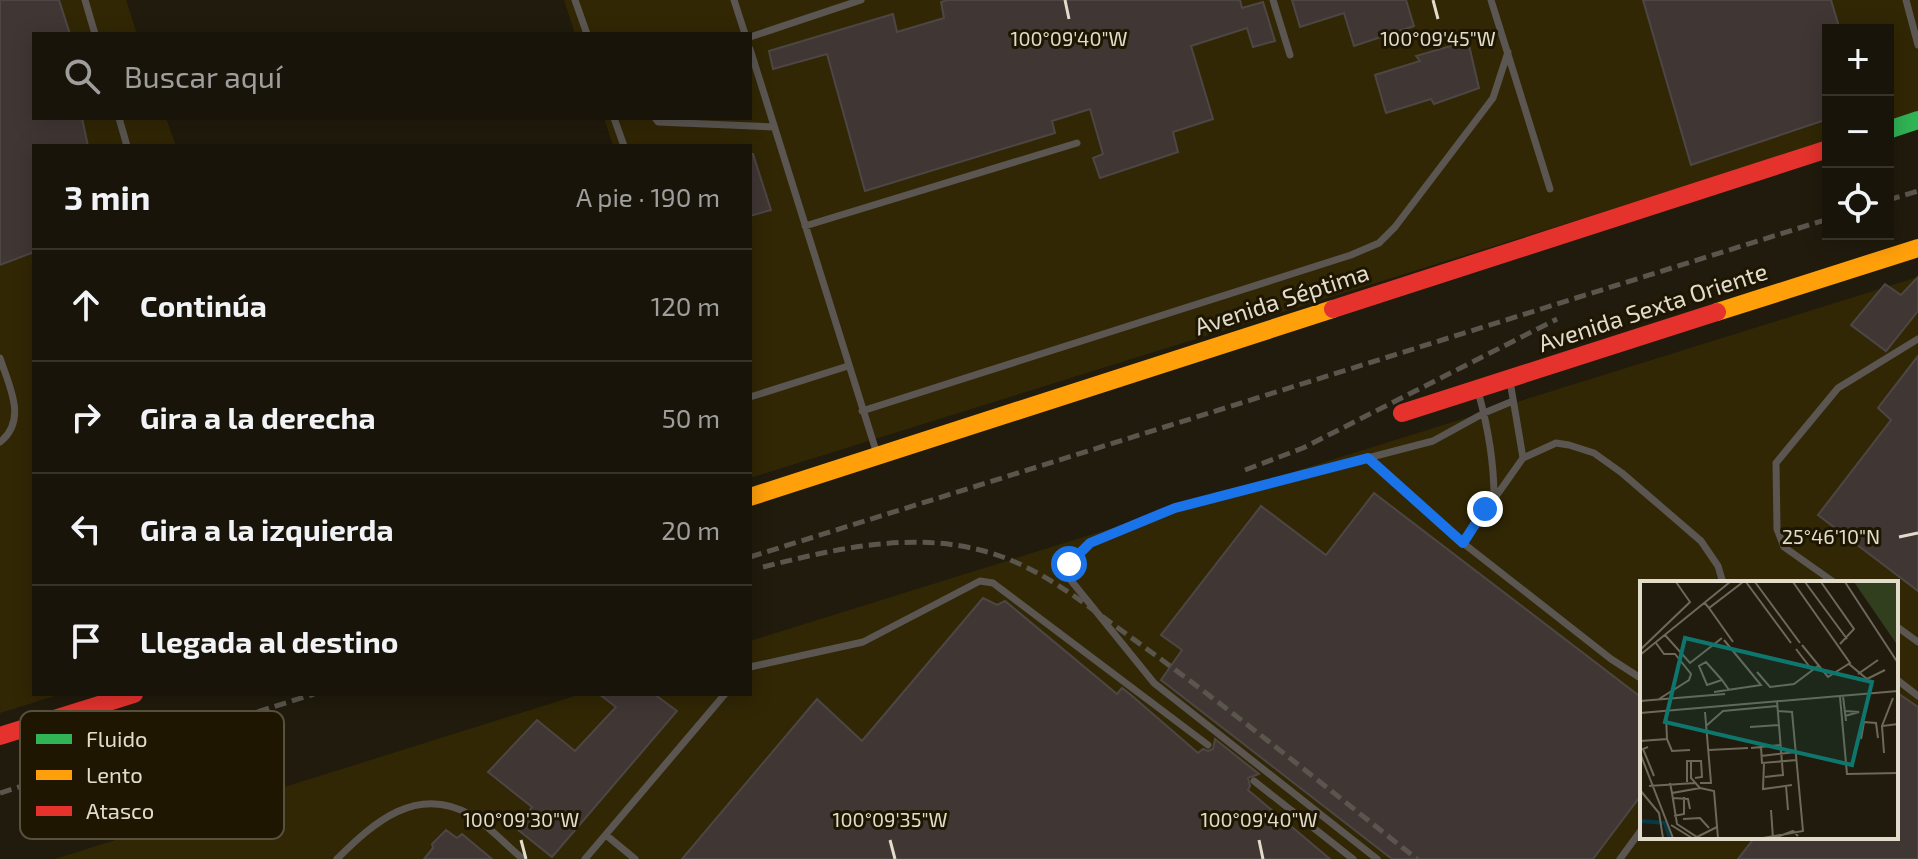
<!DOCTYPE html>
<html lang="es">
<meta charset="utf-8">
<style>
body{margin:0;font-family:"Exo 2",sans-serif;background:#252117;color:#f1f3f6}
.controls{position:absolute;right:24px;top:24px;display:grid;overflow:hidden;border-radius:0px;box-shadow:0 4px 20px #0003}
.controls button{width:72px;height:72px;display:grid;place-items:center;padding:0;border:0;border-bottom:2px solid #36332a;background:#181409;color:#f1f3f6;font:40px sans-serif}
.stop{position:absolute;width:24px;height:24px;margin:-18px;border:6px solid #1a73e8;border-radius:50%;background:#fff}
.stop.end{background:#1a73e8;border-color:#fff;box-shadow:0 2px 8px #0008}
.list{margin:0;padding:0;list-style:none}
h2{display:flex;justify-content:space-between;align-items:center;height:104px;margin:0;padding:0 32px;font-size:34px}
h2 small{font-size:26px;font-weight:400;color:#9f9e9c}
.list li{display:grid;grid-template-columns:52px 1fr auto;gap:24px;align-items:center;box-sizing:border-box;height:112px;padding:0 32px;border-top:2px solid #36332a}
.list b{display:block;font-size:30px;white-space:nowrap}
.list em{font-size:26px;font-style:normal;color:#9f9e9c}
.icon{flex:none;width:44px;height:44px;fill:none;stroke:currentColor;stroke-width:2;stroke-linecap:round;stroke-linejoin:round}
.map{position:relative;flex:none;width:1918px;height:859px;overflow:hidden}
.search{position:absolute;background:#181409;box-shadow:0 4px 20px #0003;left:32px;top:32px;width:720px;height:88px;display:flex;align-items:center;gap:20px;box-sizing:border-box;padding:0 28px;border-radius:0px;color:#9f9e9c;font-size:30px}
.panel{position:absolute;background:#181409;box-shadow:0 4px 20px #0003;left:32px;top:144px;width:720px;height:552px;border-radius:0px}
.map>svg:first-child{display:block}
.built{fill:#312705;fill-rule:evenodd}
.building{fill:#403735;stroke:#4e4644;stroke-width:2}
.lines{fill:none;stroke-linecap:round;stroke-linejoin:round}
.lane{stroke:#5b5651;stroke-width:7}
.fast{stroke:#30b455;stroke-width:18}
.slow{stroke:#ff9f0a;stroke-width:18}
.jam{stroke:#e5322d;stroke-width:18}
.rail{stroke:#5a554d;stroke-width:5;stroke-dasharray:12 6;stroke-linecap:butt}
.route{stroke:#1a73e8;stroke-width:10}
.ticks{fill:none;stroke:#e1dccc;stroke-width:3}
.labels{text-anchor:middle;stroke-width:6;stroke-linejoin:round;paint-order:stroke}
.street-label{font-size:24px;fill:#e1dccc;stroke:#1e1600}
.inset-river{fill:none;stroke:#073846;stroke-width:4}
.inset-road{fill:none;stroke:#6d6859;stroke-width:2}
.view{fill:#0f766e;fill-opacity:0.15;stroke:#0f766e;stroke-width:4}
.inset-edge{fill:none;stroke:#e1dccc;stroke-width:4}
.key{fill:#1e1600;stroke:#58513d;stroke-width:2}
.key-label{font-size:22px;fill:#e1dccc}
.ticks-label{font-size:20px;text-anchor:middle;fill:#e1dccc;stroke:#1e1600;stroke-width:6;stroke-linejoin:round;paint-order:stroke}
</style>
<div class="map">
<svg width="1918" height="859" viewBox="0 0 1918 859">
<rect width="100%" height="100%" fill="#201b0c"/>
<path class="built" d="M 0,0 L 126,0 L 137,34 L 34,34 L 34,118 L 166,118 L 176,146 L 34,146 L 34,694 L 61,694 L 0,713 Z
M 564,0 L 1918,0 L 1918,114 L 1888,124 L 1888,30 L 1828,30 L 1828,142 L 750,478 L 750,146 L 613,146 L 604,118 L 750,118 L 750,34 L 575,34 Z
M 1918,277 L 1918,859 L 55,859 L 581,694 L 750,694 L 750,641 ZM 1642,583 L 1896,583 L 1896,837 L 1642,837 Z"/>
<path class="building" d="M 0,0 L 59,0 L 70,34 L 34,34 L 34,118 L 82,118 L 88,146 L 34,146 L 34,252 L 0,265 Z
M 948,0 L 1240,0 L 1242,8 L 1263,2 L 1275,41 L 1253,47 L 1247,28 L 1191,46 L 1213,119 L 1173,132 L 1178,152 L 1100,178 L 1093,158 L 1103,154 L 1090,109 L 1052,121 L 1055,133 L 865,191 L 827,54 L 773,69 L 769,51 L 893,14 L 897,32 L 944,18 L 941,2 Z
M 1292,0 L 1406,0 L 1414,26 L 1354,46 L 1344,13 L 1300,27 Z
M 1643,0 L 1831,0 L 1840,30 L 1828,30 L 1828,119 L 1691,165 Z
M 1468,41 L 1479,88 L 1434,104 L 1431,99 L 1386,113 L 1375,75 L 1420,61 L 1416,56 Z
M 750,154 L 753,154 L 771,210 L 750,216 Z
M 1918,277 L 1918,311 L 1886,351 L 1851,325 L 1885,284 L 1901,295 Z
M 1918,356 L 1918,591 L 1818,515 L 1891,420 L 1878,408 Z
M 1374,493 L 1642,698 L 1642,794 L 1593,859 L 1392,859 L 1161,680 L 1182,650 L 1161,635 L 1261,506 L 1326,555 Z
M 983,598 L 997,605 L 1005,601 L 1117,694 L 1122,688 L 1131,695 L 1198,753 L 1203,749 L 1208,751 L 1213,749 L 1215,739 L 1259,774 L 1248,778 L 1250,786 L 1248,790 L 1330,859 L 682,859 L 817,699 L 862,741 Z
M 1896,692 L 1918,707 L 1918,859 L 1738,859 L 1755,837 L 1896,837 Z
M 599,694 L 654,694 L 677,711 L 552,857 L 517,829 L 532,807 L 488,772 L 537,720 L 575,751 L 616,707 Z
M 446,830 L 457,838 L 462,834 L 492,859 L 424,859 L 433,848 L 432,844 Z"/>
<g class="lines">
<path class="lane" d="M 85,0 L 95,34
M 575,0 L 587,34
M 734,0 L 745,34
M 1273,0 L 1290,55
M 1491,0 L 1550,189
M 1906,0 L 1918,45
M 750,37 L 861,0
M 750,49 L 877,454
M 119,118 L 127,146
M 614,118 L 624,146
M 655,118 L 658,122 L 774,127
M 805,226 L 1077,143
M 0,358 C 9,386 28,420 0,442
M 1510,381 L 1523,458
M 1478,391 C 1488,427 1494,460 1494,497
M 750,397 L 848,366
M 862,411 L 1351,255 L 1379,243 L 1395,227 L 1493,98 L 1508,52
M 1368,458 L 1463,543 L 1523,458 L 1556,443 L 1569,445 L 1594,453 L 1622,473 L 1701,541 L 1718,566 L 1723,583
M 1463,543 L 1611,659 L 1642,679
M 1835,583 L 1784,547 L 1777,529 L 1776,463 L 1838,388 L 1918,339
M 1896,626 L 1918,642
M 750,667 L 863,642 L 980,581 L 993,583 L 1208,745
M 1896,679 L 1918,696
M 1254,781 L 1353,859
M 606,835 L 635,859
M 337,859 C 374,822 417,784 471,815 C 489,826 506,845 523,859
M 585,859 L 725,694
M 1377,859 L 1154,683 L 1069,578 L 1069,564 L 1090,543 L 1175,508 L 1433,441 L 1484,413 L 1513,401
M 1620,859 L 1642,829"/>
<path class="fast" d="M 1888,130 L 1918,120"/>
<path class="slow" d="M 1717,312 L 1918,248
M 750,497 L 1333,309"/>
<path class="jam" d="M 1333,309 L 1828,149
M 1402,413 L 1717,312
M 0,736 L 134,694"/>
<path class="rail" d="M 1888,200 L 1918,191
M 1245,470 L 1303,448 L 1557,319
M 750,557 L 1828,219
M 763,567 C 835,549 910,531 984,551 C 1040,566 1083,603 1129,636 C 1228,707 1322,784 1417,859
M 0,793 L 314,694"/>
</g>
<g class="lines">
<path class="route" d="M 1069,564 L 1090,543 L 1175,508 L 1368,458 L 1463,543 L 1485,509"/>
</g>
<path class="ticks" d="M 1065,0 L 1069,19M 1433,0 L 1438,19M 1899,537 L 1918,533M 521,840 L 526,859M 890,840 L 895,859M 1259,840 L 1263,859"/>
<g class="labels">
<g class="street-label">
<text transform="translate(1282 300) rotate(-18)" y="8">Avenida Séptima</text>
<text transform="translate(1653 308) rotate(-18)" y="8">Avenida Sexta Oriente</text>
</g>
</g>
<g transform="translate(1640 581)">
<rect width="258" height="258" fill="#201b0c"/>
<path d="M 214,1 L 258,1 L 258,65 Z" fill="#313f1f"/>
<path class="inset-river" d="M 0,240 L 25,242 L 30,257"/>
<path class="inset-road" d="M 106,1 L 151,62M 115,1 L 160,62M 153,1 L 210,82 L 188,96 L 162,64M 165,1 L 207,58M 181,1 L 214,48 L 200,63M 205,1 L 258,82M 64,21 L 69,27 L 103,1M 69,27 L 93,61M 25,54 L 50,82 L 82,57M 16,62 L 24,73 L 35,73 L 51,93 L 49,99 L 19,118M 156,68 L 172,89M 0,69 L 50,21 L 36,1M 0,74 L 90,1M 209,83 L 227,98 L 245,89M 117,91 L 130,106 L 154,103 L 178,85M 218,93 L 238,79M 82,99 L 66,81 L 59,85 L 67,104 L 82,99 L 89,109M 74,111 L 121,104 L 84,59M 203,115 L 206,140M 200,116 L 207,193 L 258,192M 0,120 L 85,113M 205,130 L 219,131 L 205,135M 0,132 L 258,110M 66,145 L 83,130 L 137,125M 242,145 L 253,117M 110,146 L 139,144M 27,158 L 32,170 L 50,169M 221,158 L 224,141 L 236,142 L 238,157M 0,160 L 27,158 L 26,134M 8,166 L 3,168 L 14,195M 121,166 L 122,182 L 157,179M 111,167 L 140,164M 69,169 L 108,167M 0,172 L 33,257M 244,172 L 242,145 L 258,143M 121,175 L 156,171M 124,182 L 123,208 L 152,204M 125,196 L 143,194 L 137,120M 47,201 L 47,180 L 61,180 L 62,196 L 55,197M 30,202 L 32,212 L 60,207 L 51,197 L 51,180M 60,202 L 71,202 L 65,131M 9,205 L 55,202M 146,205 L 148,229M 60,207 L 74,210 L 78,257M 0,209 L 19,232 L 23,257M 32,212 L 37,243 L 57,256 L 77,246M 33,217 L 48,218 L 50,228M 131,229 L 133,257M 34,235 L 44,233 L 44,216M 43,238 L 60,237 L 69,247M 31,244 L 52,257M 137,256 L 153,250 L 158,255M 123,257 L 163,250 L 152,131 L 138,130"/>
<path class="view" d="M 45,57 L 232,101 L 212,184 L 25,141 Z"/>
<rect width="258" height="258" class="inset-edge"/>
</g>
<rect x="20" y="711" width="264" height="128" rx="12" class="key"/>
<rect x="36" y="734" width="36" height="10" fill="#30b455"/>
<rect x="36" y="770" width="36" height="10" fill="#ff9f0a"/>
<rect x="36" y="806" width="36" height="10" fill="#e5322d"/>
<g class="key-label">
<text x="86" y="747">Fluido</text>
<text x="86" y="783">Lento</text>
<text x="86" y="819">Atasco</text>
</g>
<g class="ticks-label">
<text x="1069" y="46">100°09'40"W</text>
<text x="1438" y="46">100°09'45"W</text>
<text x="1831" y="544">25°46'10"N</text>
<text x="521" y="827">100°09'30"W</text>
<text x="890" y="827">100°09'35"W</text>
<text x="1259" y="827">100°09'40"W</text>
</g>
</svg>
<div class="controls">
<button>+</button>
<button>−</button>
<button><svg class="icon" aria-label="locate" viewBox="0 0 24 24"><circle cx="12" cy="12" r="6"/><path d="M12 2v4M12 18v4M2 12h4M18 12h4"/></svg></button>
</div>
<div class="stop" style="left:1069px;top:564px"></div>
<div class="stop end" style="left:1485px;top:509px"></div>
<div class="search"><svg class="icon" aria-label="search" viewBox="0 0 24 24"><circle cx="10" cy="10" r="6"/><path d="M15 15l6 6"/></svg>Buscar aquí</div>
<section class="panel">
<h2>3 min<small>A pie · 190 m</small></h2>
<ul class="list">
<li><svg class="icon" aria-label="ahead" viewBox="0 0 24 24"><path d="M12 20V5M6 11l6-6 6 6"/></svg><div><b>Continúa</b></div><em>120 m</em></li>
<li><svg class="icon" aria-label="right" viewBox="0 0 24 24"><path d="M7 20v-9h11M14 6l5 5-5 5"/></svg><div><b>Gira a la derecha</b></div><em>50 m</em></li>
<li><svg class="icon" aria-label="left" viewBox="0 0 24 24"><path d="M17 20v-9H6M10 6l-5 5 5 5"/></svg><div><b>Gira a la izquierda</b></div><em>20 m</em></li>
<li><svg class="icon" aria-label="arrive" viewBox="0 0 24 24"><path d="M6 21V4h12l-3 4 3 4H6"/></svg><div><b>Llegada al destino</b></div></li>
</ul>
</section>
</div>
